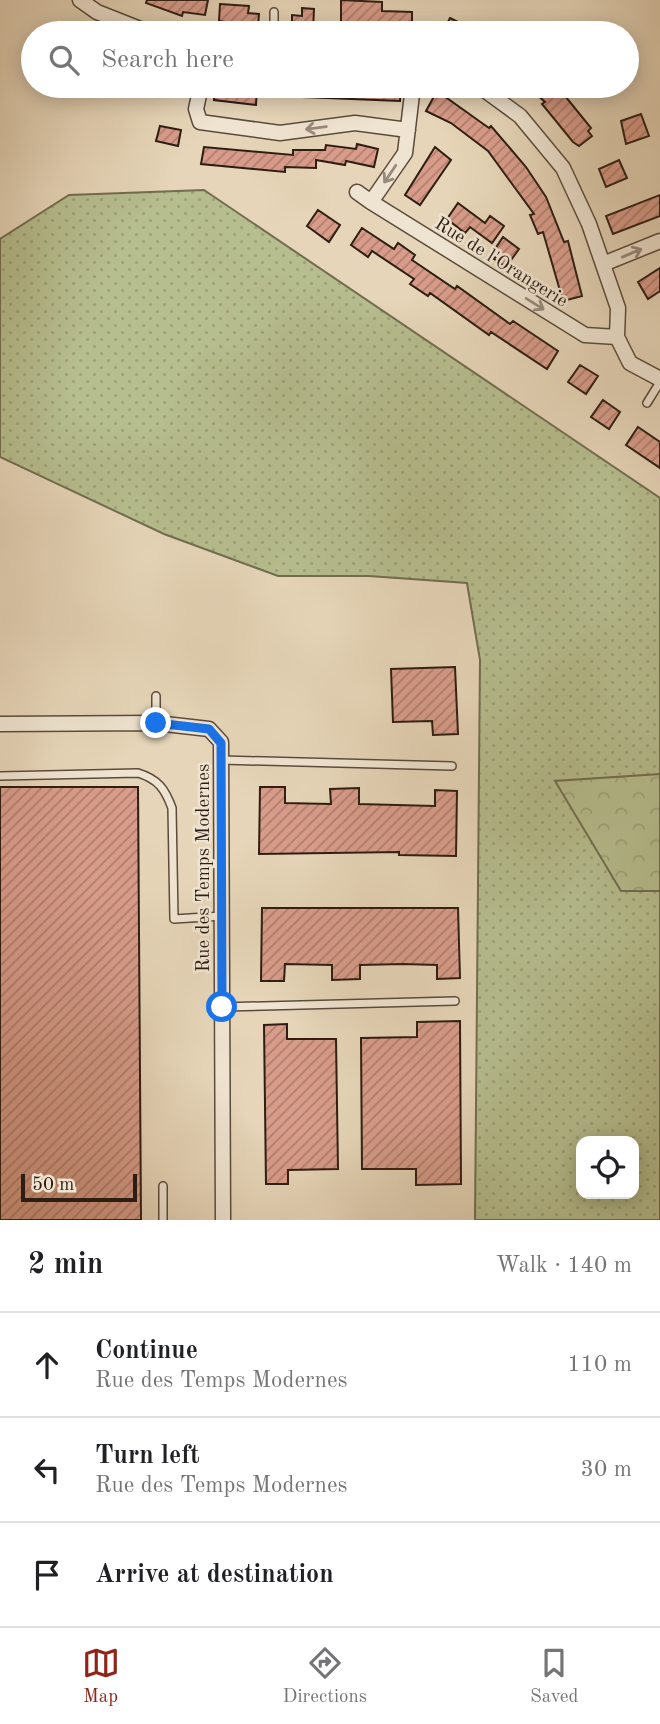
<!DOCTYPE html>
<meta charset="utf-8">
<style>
body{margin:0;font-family:"Old Standard TT",serif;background:#f6f6f6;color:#202124}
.controls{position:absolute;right:21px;bottom:21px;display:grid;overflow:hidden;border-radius:14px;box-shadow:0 4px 18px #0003}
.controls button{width:63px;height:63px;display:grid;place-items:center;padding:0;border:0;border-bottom:2px solid #e0e0e0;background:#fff;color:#202124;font:35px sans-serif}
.scale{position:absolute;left:21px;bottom:18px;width:116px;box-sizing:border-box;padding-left:7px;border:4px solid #2e1d12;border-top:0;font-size:19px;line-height:24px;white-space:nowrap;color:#2e1d12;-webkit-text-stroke:5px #efe4d1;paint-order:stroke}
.stop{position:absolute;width:21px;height:21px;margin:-16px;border:5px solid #1a73e8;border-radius:50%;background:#fff}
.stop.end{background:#1a73e8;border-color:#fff;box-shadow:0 2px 7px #0008}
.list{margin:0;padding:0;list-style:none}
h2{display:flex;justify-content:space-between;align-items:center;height:91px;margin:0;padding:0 28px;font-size:30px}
h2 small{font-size:23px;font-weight:400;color:#757577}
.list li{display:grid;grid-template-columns:46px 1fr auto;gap:21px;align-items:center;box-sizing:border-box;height:105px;padding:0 28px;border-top:2px solid #e0e0e0}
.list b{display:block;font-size:26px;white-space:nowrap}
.list p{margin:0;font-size:23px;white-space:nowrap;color:#757577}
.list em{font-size:23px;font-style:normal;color:#757577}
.icon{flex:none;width:38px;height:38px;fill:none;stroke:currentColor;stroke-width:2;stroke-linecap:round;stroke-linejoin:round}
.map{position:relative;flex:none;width:660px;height:1220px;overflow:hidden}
.search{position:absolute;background:#fff;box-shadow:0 4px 18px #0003;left:21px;right:21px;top:21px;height:77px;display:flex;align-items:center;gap:18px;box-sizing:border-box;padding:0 24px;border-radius:38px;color:#757577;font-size:26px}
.sheet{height:406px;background:#fff}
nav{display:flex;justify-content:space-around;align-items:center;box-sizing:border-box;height:98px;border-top:2px solid #e0e0e0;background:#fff;font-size:19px;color:#757577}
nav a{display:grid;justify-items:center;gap:4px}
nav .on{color:#8f2418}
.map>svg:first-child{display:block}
.green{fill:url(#green-dots);stroke:#726d50;stroke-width:2;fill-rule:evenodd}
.forest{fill:url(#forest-crowns);stroke:#726d50;stroke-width:2}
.building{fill:url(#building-hatch);stroke:#2e1d12;stroke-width:2}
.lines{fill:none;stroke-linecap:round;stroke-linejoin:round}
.lane-casing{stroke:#5c4b3c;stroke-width:10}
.street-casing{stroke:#5c4b3c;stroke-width:17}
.lane{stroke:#efe4d1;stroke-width:7}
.street{stroke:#efe4d1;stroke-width:14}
.oneway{stroke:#988a7b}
.route{stroke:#1a73e8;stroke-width:9}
.labels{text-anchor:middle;stroke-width:5;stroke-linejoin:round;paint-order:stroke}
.street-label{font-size:19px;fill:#2e1d12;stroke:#efe4d1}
</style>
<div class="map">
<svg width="660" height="1220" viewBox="0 0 660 1220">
<defs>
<pattern id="green-dots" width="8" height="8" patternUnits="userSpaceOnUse" patternTransform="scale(1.75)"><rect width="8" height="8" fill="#b6bd8e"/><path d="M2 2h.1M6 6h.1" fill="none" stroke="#9da279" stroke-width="1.8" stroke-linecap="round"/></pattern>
<pattern id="forest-crowns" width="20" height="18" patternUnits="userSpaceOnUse" patternTransform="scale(1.75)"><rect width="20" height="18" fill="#b6bd8e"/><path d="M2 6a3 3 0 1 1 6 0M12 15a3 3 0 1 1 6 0" fill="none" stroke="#9da279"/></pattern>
<pattern id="building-hatch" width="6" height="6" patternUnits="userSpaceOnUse" patternTransform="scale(1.75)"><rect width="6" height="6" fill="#d99c8a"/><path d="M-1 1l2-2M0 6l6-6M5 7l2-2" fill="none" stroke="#b07f6f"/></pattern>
</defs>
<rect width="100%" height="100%" fill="#e6d5b8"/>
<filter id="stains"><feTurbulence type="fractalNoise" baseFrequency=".00286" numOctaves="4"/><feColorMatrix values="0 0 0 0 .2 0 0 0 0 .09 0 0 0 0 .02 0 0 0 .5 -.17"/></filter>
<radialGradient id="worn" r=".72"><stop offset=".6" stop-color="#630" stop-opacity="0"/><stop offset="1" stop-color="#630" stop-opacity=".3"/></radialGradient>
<path class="green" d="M 204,190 L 660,498 L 660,1220 L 475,1220 L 480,660 L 467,583 L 369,576 L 278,576 L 164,534 L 0,457 L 0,239 L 69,195 ZM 581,1141 L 634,1141 L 634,1194 L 581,1194 Z"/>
<path class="forest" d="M 660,774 L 660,891 L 621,891 L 555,781 Z"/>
<path class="building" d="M 147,0 L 208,0 L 205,15 L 183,12 L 182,16 L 146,3 Z
M 341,0 L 382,2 L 382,11 L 412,12 L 412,26 L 405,26 L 405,33 L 390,33 L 391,24 L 341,23 Z
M 220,4 L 249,6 L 248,13 L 259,14 L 258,27 L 219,21 Z
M 302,8 L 314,9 L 313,31 L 292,30 L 292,15 L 302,16 Z
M 450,18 L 480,33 L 442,33 Z
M 215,86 L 257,86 L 256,105 L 214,100 Z
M 279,86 L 401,86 L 400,101 L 278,96 Z
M 527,86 L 557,86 L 591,128 L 588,131 L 592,136 L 579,146 L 573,142 L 542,104 L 545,102 Z
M 437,91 L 489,128 L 491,126 L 526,167 L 546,197 L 564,242 L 568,241 L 582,296 L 563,301 L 543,232 L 538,234 L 530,215 L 534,214 L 488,151 L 451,123 L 426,111 Z
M 641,114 L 649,136 L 626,144 L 621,121 Z
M 160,126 L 181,130 L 178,146 L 156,141 Z
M 357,144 L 378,149 L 374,167 L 346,161 L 345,165 L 316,160 L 316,168 L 285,167 L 285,172 L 201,164 L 204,147 L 293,155 L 293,150 L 325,150 L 326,145 L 356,149 Z
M 435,147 L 451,160 L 420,205 L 405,195 Z
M 619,160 L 627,178 L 606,187 L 599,169 Z
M 660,195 L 660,216 L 613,234 L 606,216 Z
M 458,203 L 485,223 L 490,216 L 504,226 L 492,243 L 470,227 L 465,233 L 447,219 Z
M 318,210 L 340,225 L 329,242 L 307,226 Z
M 362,228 L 394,249 L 398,243 L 415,255 L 412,260 L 455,289 L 457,286 L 510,324 L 513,321 L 558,351 L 547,369 L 491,332 L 489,335 L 430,293 L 428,296 L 410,284 L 414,279 L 372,251 L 368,257 L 351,245 Z
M 503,237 L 519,249 L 506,267 L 494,259 L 497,255 L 493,252 Z
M 660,268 L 660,291 L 648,299 L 638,282 Z
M 580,365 L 598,376 L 586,394 L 568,382 Z
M 603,400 L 620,412 L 609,429 L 591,417 Z
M 638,427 L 660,442 L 660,468 L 626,445 Z
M 455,667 L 458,734 L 433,735 L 432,721 L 393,722 L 391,669 Z
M 0,787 L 138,787 L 141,1220 L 0,1220 Z
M 260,787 L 285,787 L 285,803 L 331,804 L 330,789 L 359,788 L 359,804 L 435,806 L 435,790 L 457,791 L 456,856 L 399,855 L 399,852 L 259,854 Z
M 262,908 L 458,908 L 460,978 L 437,979 L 437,965 L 403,964 L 360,965 L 360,979 L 332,980 L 332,965 L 285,964 L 284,981 L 261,981 Z
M 460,1021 L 461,1184 L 416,1185 L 416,1169 L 362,1169 L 361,1038 L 417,1037 L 417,1022 Z
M 287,1024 L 287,1039 L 336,1039 L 338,1169 L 288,1170 L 288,1184 L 266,1184 L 264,1025 Z"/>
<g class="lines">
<g class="lane-casing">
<path id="lane" d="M 274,12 L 274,33
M 647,403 L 660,382
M 156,696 L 156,723
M 222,760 L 452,766
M 0,776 L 138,773 C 158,779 165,789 172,808 L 174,919 L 222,916
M 222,1007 L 455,1001
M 163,1220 L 163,1186"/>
</g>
<g class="street-casing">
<path id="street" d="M 80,0 L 97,12 L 150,33
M 201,86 L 196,109 L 200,122 L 280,133 L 355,123 L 408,130
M 413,86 L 405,153 L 371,202 L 585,335 L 617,337
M 479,86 L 520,116 L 563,168 L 589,224 L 618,308 L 617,337 L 630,363 L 660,379
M 357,192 L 371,202
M 603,264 L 660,241
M 0,724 L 156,723 L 209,729 L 221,742 L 223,1220"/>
</g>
<use href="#lane" class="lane"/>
<use href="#street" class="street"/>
</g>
<defs><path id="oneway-shaft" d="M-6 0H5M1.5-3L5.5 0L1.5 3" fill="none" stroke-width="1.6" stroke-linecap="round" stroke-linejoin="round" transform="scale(1.75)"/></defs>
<g class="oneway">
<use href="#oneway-shaft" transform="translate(316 128) rotate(172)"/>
<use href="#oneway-shaft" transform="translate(390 174) rotate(124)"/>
<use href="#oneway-shaft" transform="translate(632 253) rotate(-23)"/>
<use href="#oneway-shaft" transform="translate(535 304) rotate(32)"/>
</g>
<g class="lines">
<path class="route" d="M 156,723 L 209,729 L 221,743 L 222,1007"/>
</g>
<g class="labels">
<g class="street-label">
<text transform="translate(502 261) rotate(32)" y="7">Rue de l'Orangerie</text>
<text transform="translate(202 868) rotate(-90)" y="7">Rue des Temps Modernes</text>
</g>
</g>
<rect width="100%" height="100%" filter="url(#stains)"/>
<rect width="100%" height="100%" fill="url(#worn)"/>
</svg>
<div class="controls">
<button><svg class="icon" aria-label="locate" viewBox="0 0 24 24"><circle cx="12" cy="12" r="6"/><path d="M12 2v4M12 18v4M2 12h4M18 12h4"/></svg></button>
</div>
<div class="scale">50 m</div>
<div class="stop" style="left:222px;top:1007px"></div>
<div class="stop end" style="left:156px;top:723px"></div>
<div class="search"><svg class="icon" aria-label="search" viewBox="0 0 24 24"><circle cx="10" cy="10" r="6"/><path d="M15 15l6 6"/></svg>Search here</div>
</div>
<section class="sheet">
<h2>2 min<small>Walk · 140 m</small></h2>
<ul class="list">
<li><svg class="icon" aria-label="ahead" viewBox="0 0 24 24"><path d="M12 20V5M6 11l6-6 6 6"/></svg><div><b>Continue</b><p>Rue des Temps Modernes</p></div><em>110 m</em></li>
<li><svg class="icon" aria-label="left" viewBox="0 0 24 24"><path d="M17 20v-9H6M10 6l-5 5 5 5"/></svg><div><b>Turn left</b><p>Rue des Temps Modernes</p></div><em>30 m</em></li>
<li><svg class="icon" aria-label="arrive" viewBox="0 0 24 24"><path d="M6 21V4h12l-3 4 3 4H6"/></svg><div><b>Arrive at destination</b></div></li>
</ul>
</section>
<nav>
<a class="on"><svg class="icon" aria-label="map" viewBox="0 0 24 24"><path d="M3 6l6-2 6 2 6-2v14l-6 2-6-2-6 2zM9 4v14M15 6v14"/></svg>Map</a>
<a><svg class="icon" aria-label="directions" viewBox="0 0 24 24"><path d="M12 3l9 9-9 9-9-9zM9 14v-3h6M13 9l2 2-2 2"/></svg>Directions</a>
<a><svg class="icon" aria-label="saved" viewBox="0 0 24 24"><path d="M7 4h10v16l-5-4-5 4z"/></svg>Saved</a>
</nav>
